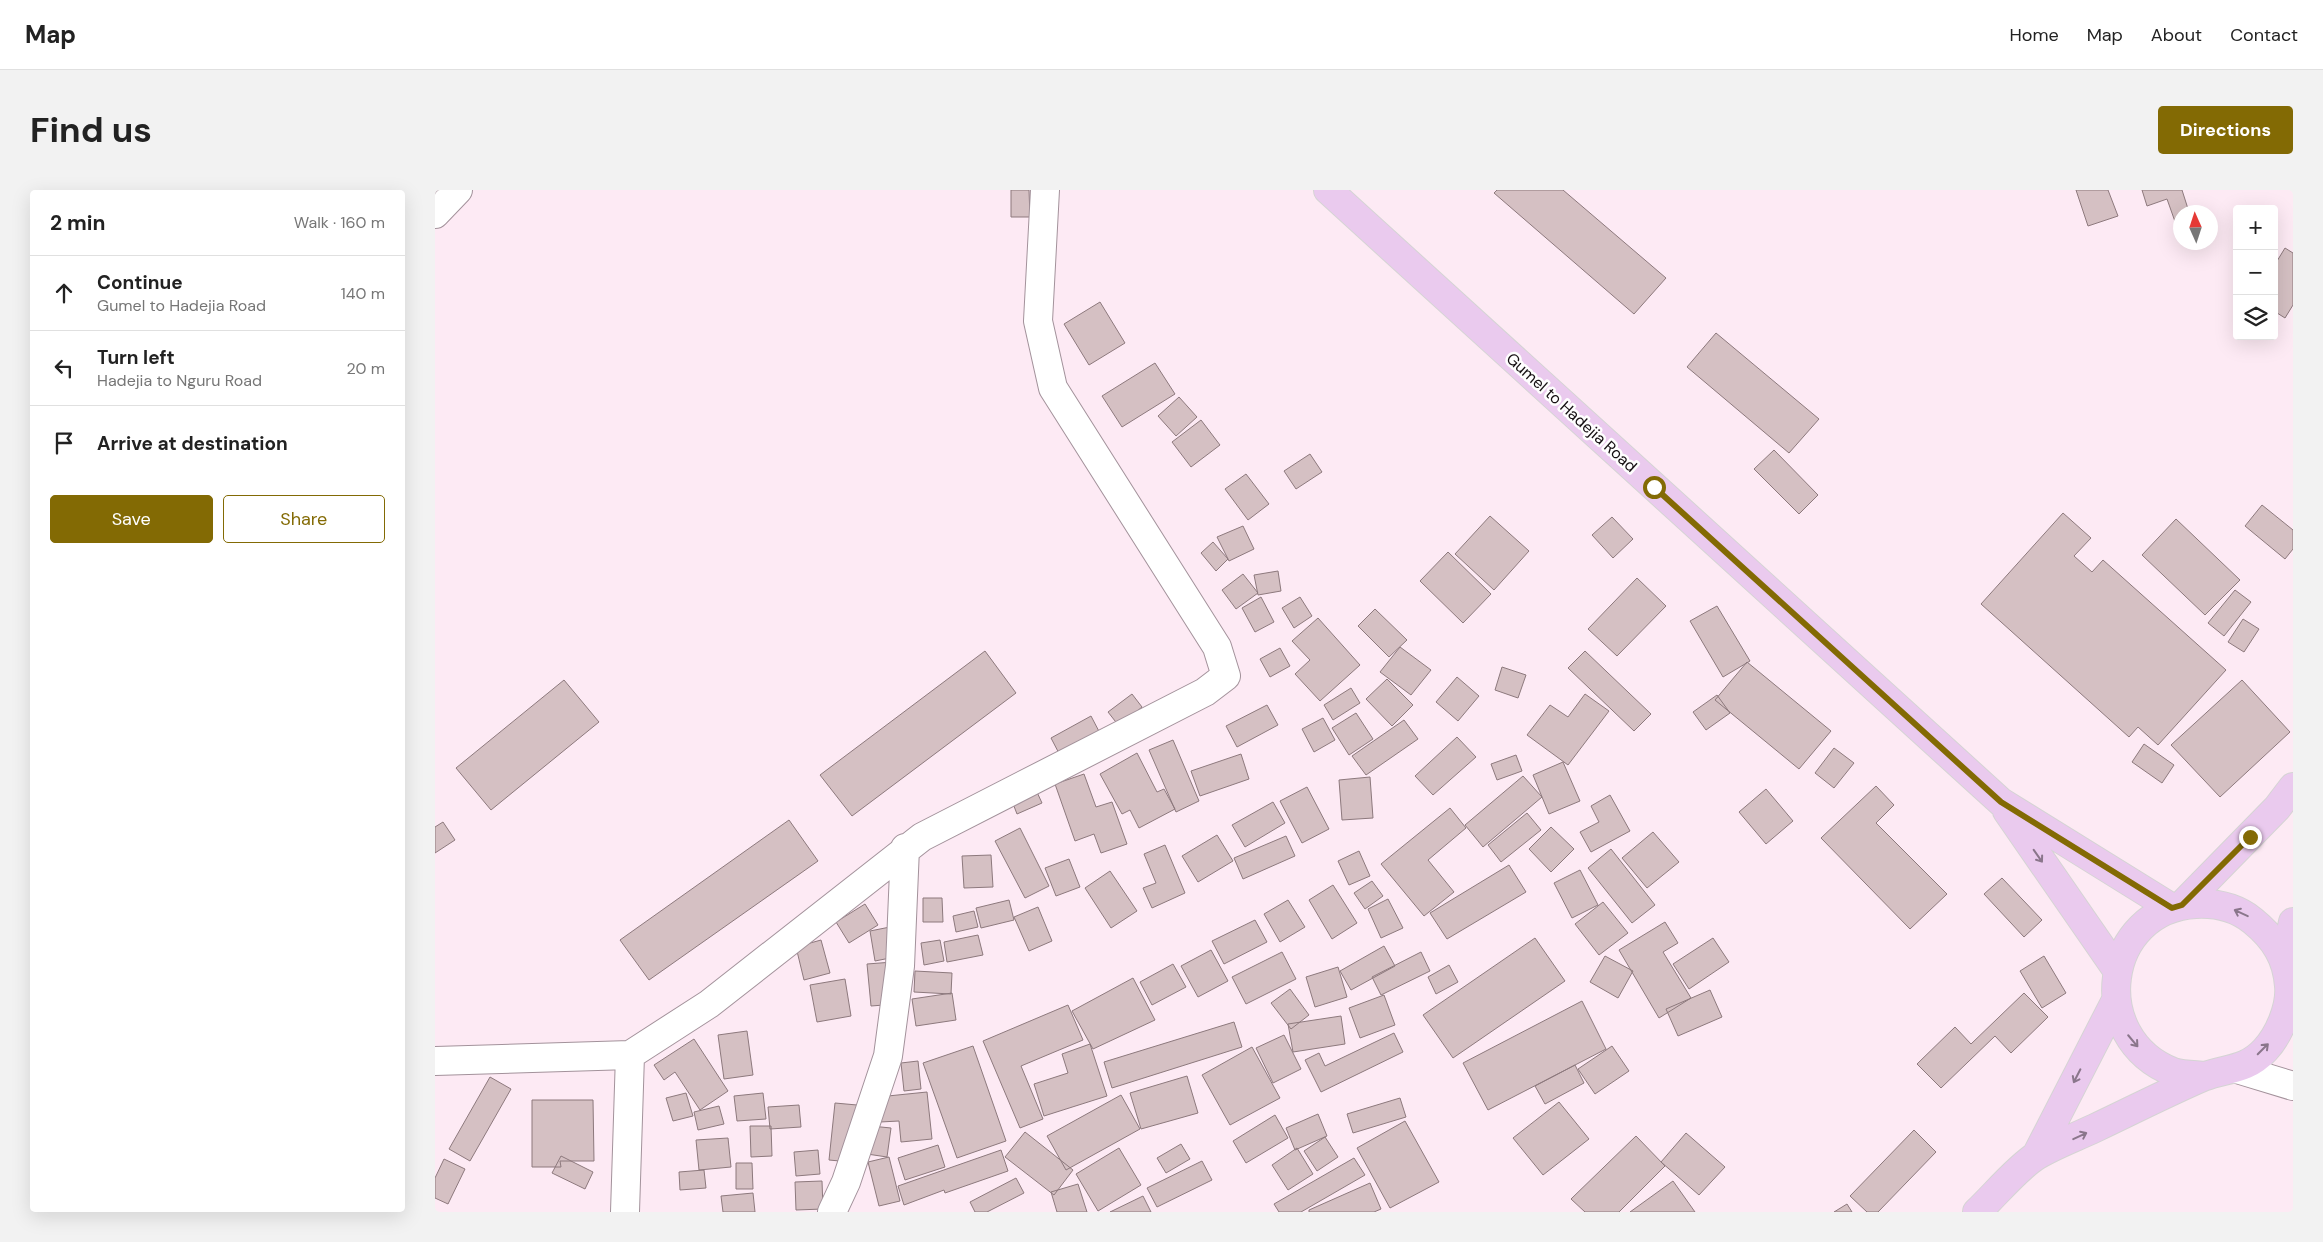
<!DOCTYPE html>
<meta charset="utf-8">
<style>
body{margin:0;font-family:"DM Sans",sans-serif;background:#f2f2f2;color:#222}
.controls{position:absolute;right:15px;top:15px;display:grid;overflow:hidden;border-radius:5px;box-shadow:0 5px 20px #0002}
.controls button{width:45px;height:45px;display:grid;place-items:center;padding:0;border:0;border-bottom:1px solid #e0e0e0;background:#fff;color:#222;font:25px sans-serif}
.compass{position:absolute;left:1738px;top:15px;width:45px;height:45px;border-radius:50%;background:#fff;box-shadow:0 5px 20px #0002;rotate:357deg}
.stop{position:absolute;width:15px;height:15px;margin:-11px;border:4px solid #836a04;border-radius:50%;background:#fff}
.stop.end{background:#836a04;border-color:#fff;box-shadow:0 1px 5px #0008}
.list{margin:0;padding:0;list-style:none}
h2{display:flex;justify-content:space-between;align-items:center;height:65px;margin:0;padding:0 20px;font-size:21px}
h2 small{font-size:16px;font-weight:400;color:#767676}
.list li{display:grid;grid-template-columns:32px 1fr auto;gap:15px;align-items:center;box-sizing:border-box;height:75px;padding:0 20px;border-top:1px solid #e0e0e0}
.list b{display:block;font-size:19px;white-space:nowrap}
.list p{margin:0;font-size:16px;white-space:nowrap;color:#767676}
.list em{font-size:16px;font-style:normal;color:#767676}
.actions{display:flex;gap:10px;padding:15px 20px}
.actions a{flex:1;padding:11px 0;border:1px solid #836a04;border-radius:5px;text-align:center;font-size:18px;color:#836a04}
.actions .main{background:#836a04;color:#fff}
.icon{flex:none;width:28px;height:28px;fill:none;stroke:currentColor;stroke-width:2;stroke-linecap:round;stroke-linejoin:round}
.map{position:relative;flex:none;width:1858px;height:1022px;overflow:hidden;border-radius:5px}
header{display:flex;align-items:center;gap:30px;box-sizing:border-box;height:70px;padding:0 25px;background:#fff;border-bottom:1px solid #e0e0e0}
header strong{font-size:24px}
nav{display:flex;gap:28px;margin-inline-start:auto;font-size:18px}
.intro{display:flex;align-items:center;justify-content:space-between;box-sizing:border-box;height:120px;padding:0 30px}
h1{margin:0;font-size:35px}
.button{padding:12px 22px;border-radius:5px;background:#836a04;color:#fff;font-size:18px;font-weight:700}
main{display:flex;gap:30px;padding:0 30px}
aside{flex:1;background:#fff;border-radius:5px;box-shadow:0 5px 20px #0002}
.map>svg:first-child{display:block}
.building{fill:#d5c0c3;stroke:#8d797d}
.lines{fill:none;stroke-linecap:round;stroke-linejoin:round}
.minor-casing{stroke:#a3929b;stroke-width:30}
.major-casing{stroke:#d5d4d4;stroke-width:30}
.minor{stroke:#fff;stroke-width:28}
.major{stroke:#eacaee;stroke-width:28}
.oneway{stroke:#8a768b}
.route{stroke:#836a04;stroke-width:6}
.labels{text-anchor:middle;stroke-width:5;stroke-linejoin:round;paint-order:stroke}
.street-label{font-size:16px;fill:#150f12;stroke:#fefefe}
</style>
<header>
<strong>Map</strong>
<nav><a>Home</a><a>Map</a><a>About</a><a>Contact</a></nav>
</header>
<div class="intro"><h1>Find us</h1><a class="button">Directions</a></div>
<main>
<aside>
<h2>2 min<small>Walk · 160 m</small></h2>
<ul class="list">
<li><svg class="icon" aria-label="ahead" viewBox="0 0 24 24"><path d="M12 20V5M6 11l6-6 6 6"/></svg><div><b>Continue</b><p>Gumel to Hadejia Road</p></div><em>140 m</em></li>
<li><svg class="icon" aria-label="left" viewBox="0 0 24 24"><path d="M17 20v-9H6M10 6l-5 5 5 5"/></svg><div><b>Turn left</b><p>Hadejia to Nguru Road</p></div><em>20 m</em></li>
<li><svg class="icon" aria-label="arrive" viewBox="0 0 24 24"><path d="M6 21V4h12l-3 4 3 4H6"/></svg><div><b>Arrive at destination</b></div></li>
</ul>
<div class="actions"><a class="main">Save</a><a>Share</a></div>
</aside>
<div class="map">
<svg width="1858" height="1022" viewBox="0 0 1858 1022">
<rect width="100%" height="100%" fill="#fdeaf4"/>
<path class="building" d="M 576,0 L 594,0 L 595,27 L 576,27 Z
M 1062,0 L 1128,0 L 1231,88 L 1199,124 L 1059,3 Z
M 1641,0 L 1673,0 L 1683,26 L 1653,36 Z
M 1707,0 L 1747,0 L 1754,22 L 1746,22 L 1746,39 L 1743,40 L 1732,9 L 1712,16 Z
M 1850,58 L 1858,63 L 1858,115 L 1850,128 L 1839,121 L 1839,76 Z
M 665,112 L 690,153 L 654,175 L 629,134 Z
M 1281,143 L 1384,229 L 1354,263 L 1252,177 Z
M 720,173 L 740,204 L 687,237 L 667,206 Z
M 744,207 L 762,227 L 741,246 L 723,226 Z
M 766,230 L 785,255 L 756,277 L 737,252 Z
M 1339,260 L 1383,305 L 1364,324 L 1319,279 Z
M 875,264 L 887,282 L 861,299 L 849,281 Z
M 811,284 L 834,314 L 813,330 L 790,299 Z
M 1827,315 L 1858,340 L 1858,359 L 1850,369 L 1810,336 Z
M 1628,323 L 1656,348 L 1639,366 L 1657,382 L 1668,370 L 1791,480 L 1723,555 L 1703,537 L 1694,547 L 1546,414 Z
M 1055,326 L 1094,361 L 1059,400 L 1020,364 Z
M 1177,327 L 1198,349 L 1178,368 L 1157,345 Z
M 1741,329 L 1805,390 L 1770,425 L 1707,365 Z
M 808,336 L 819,359 L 794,371 L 782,347 Z
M 778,352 L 793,369 L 781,381 L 766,363 Z
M 1013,362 L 1056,404 L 1028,433 L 985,391 Z
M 843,381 L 846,401 L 823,405 L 819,385 Z
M 808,384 L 823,403 L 801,419 L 787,400 Z
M 1202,388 L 1231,416 L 1182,466 L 1153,439 Z
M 1800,400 L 1816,412 L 1789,446 L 1773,433 Z
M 826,407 L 839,432 L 820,442 L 807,418 Z
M 865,407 L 877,426 L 859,438 L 847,418 Z
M 1282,416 L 1315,471 L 1288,487 L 1255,431 Z
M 940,419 L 972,450 L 954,467 L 923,436 Z
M 883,428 L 925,475 L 885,511 L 860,484 L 875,470 L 857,451 Z
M 1808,429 L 1824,439 L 1809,462 L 1793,452 Z
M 965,457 L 996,480 L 976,505 L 945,482 Z
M 845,458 L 855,476 L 835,487 L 825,469 Z
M 550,461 L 581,503 L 417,626 L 385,585 Z
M 1150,461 L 1216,524 L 1199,541 L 1133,478 Z
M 1312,472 L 1396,541 L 1364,579 L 1280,510 Z
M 1067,477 L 1091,485 L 1083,508 L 1060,500 Z
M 1022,487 L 1044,506 L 1023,531 L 1001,512 Z
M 952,489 L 978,515 L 957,536 L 931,509 Z
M 129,490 L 164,532 L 56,620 L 21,578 Z
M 1807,490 L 1855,542 L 1785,607 L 1736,555 Z
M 916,498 L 925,513 L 898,530 L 889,515 Z
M 697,504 L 707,517 L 684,536 L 673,522 Z
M 1150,504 L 1174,521 L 1133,575 L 1092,545 L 1115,515 L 1133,527 Z
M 1282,505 L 1295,523 L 1271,540 L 1258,522 Z
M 832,515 L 843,535 L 802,557 L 791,536 Z
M 921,523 L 938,549 L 914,565 L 897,538 Z
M 656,526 L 668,549 L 628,571 L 616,548 Z
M 888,528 L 900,550 L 879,562 L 867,539 Z
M 969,530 L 983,549 L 931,585 L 917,566 Z
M 1022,547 L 1041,567 L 998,605 L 980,586 Z
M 738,550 L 764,611 L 741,622 L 714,560 Z
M 1709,554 L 1739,575 L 1727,593 L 1697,572 Z
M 1399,558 L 1419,573 L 1399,598 L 1380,583 Z
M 702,563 L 722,602 L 729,599 L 740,619 L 704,638 L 695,620 L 687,624 L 665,584 Z
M 806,564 L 814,589 L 765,606 L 756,581 Z
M 1081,565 L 1087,581 L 1062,590 L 1056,574 Z
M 1128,572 L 1145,611 L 1114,624 L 1098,585 Z
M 649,584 L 661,617 L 677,612 L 692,654 L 666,663 L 659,644 L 640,651 L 620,594 Z
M 1088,586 L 1107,607 L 1048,657 L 1030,635 Z
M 935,587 L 938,628 L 907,630 L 904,590 Z
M 1441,596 L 1459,615 L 1441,633 L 1512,704 L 1475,739 L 1386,648 Z
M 872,597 L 894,639 L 867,653 L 845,611 Z
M 1331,599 L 1358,631 L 1331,654 L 1304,622 Z
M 601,600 L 607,613 L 582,624 L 577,611 Z
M 1175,605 L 1195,641 L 1156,662 L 1145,642 L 1164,632 L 1156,616 Z
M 838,612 L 850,633 L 810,657 L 797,635 Z
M 1015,618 L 1031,638 L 993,670 L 1019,702 L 989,726 L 946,674 Z
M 1092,623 L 1106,640 L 1066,672 L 1053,655 Z
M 354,630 L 383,671 L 214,790 L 185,750 Z
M 8,632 L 20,650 L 0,663 L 0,637 Z
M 1116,637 L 1139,659 L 1116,682 L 1094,659 Z
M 585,638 L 614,696 L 590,708 L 560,651 Z
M 1218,642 L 1244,672 L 1212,698 L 1187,668 Z
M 782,645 L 798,671 L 763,692 L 747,666 Z
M 851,646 L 860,666 L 808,689 L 799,668 Z
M 730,655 L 750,703 L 717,718 L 708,698 L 721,693 L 709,664 Z
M 1176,659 L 1220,715 L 1197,733 L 1153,678 Z
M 924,661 L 935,686 L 914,695 L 903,671 Z
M 556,665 L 558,697 L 529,698 L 527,666 Z
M 634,669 L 645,697 L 621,706 L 610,678 Z
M 1074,675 L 1091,702 L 1012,749 L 995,723 Z
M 1145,680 L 1163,715 L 1137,728 L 1119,693 Z
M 675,681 L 702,721 L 676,738 L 650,698 Z
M 1567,688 L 1607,730 L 1589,747 L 1549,704 Z
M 937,691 L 948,706 L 930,719 L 919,703 Z
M 898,695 L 922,733 L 897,749 L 874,710 Z
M 488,708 L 507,708 L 508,732 L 488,732 Z
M 953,709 L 968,738 L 946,748 L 933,719 Z
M 574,710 L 579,730 L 546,738 L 541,718 Z
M 853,710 L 870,737 L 845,752 L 829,724 Z
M 1168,712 L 1193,743 L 1164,765 L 1140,734 Z
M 430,714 L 443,735 L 414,753 L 401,732 Z
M 603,717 L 617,751 L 594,761 L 579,727 Z
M 539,721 L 543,737 L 521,742 L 518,726 Z
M 820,730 L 832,752 L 789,774 L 777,751 Z
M 1230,732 L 1243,753 L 1228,762 L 1256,808 L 1224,828 L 1184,760 Z
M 460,736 L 465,766 L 440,771 L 435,741 Z
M 543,745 L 548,765 L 512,772 L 509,752 Z
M 1100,748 L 1130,791 L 1018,868 L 988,825 Z
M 1278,748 L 1294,772 L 1254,799 L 1238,774 Z
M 386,750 L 395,783 L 369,790 L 361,757 Z
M 505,750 L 509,771 L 489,775 L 486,753 Z
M 949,756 L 960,776 L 916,800 L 905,781 Z
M 776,760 L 793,791 L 763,807 L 746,776 Z
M 847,762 L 861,789 L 811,814 L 797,787 Z
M 986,762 L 995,781 L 946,805 L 937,787 Z
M 1170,766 L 1198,781 L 1183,808 L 1155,792 Z
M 1609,766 L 1631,803 L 1607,818 L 1585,781 Z
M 458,772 L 462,814 L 436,816 L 432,774 Z
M 738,774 L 751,797 L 717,815 L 705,792 Z
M 1014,775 L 1023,792 L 1001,804 L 993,787 Z
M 903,777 L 912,807 L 880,817 L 871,787 Z
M 480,781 L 517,783 L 516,804 L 479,802 Z
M 698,788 L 720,830 L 658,859 L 637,821 Z
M 410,789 L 416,826 L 382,832 L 375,795 Z
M 855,799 L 874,825 L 856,839 L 836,813 Z
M 1275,800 L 1287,827 L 1243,846 L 1231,819 Z
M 517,803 L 521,830 L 481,836 L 477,809 Z
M 1589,803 L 1613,827 L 1576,863 L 1560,846 L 1506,898 L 1482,874 L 1520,837 L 1536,854 Z
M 949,805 L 960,835 L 925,848 L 914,818 Z
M 1147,811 L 1171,859 L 1053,920 L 1028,873 Z
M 633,815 L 648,850 L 586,876 L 608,929 L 585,938 L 548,851 Z
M 906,826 L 910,854 L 858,862 L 853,834 Z
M 799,832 L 807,857 L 677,898 L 669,872 Z
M 312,841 L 318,885 L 289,889 L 283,845 Z
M 959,843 L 968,862 L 886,902 L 870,870 L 884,863 L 890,876 Z
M 849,845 L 866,879 L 838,893 L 821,858 Z
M 259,849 L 293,901 L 265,920 L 240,882 L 229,890 L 219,875 Z
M 655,854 L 672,906 L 609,926 L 599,894 L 633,883 L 627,864 Z
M 538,856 L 571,951 L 522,968 L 488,873 Z
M 1177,856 L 1194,881 L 1160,904 L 1143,879 Z
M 817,857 L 845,908 L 795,935 L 767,885 Z
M 483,871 L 486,899 L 469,901 L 466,873 Z
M 1140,875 L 1149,893 L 1110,914 L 1100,896 Z
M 752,886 L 763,923 L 706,939 L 695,903 Z
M 55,887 L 76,899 L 35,971 L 14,959 Z
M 492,902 L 497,949 L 466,952 L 464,931 L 445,932 L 443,907 Z
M 251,903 L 258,926 L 238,931 L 231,908 Z
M 328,903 L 331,929 L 302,931 L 299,906 Z
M 686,905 L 705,939 L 631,980 L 612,946 Z
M 965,908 L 971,927 L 918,943 L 912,924 Z
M 97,910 L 158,910 L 159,971 L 125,971 L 126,977 L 97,977 Z
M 1124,912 L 1154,949 L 1108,985 L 1078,948 Z
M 400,913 L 422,915 L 415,972 L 394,970 Z
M 364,915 L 366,937 L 335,939 L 333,917 Z
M 284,916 L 289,934 L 263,940 L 259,922 Z
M 883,924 L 892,946 L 860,960 L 851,938 Z
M 840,925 L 853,948 L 811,973 L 798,951 Z
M 970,931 L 1004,992 L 955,1018 L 922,958 Z
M 315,936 L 336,936 L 337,966 L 316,967 Z
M 436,936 L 456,938 L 452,967 L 432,964 Z
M 1479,940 L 1501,962 L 1443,1022 L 1432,1022 L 1415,1006 Z
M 590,942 L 638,980 L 619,1005 L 570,967 Z
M 1251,943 L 1290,977 L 1264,1005 L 1226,972 Z
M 1201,946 L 1230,976 L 1184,1022 L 1150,1022 L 1136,1009 Z
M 890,947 L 903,967 L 882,981 L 869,961 Z
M 293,948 L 296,977 L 264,980 L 261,950 Z
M 746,954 L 755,969 L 731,983 L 722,968 Z
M 503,955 L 510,977 L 470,990 L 463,968 Z
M 684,958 L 706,995 L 663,1021 L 641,984 Z
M 862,958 L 878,984 L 853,1000 L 837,975 Z
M 383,960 L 385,984 L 361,986 L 359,962 Z
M 566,960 L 573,981 L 510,1003 L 509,1000 L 469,1015 L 463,996 Z
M 126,966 L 158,982 L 150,999 L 117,983 Z
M 454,967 L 465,1011 L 444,1016 L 433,972 Z
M 919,968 L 930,985 L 866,1022 L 844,1022 L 839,1014 Z
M 9,969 L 30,979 L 13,1014 L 0,1008 L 0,988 Z
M 767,971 L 777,990 L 722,1017 L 712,998 Z
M 301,973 L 317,973 L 318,999 L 301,999 Z
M 269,980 L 271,998 L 245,1000 L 244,982 Z
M 581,988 L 589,1003 L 552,1022 L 540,1022 L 535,1012 Z
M 387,991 L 388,1019 L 361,1020 L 360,992 Z
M 1238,991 L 1260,1022 L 1195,1022 Z
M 935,993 L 946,1019 L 939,1022 L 874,1022 L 874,1020 Z
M 643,994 L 652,1022 L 622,1022 L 616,1002 Z
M 318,1003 L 320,1022 L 288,1022 L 286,1006 Z
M 708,1006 L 716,1022 L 675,1022 Z
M 1412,1014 L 1417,1022 L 1399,1022 Z"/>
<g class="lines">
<g class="minor-casing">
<path id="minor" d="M 0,24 L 23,0
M 0,871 L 195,865 L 274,814 L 487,647 L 770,502 L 791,486 L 782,457 L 618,198 L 603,131 L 610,0
M 1802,879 L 1858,896
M 190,1022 L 195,865
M 397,1022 L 411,992 L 453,866 L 465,776 L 470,658"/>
</g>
<g class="major-casing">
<path id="major" d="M 893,0 L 1566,612 L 1737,718
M 1572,621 L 1682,780
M 1747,715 L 1842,618 L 1858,597
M 1850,772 L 1858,732
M 1601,966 L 1680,812
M 1542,1022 C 1559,1006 1582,978 1601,966 C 1619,955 1641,947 1660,938 C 1696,921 1731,903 1768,887 C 1790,878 1811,881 1830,860 C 1844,845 1856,817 1854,796 C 1852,768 1840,749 1818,731 C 1802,718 1782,713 1761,714 C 1668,719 1651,848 1738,882 C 1747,885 1760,885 1770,886"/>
</g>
<use href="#minor" class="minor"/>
<use href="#major" class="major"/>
</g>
<defs><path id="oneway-shaft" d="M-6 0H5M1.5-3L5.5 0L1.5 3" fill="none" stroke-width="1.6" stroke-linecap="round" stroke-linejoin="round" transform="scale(1.25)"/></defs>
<g class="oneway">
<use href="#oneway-shaft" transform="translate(1603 666) rotate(55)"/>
<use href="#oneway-shaft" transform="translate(1806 723) rotate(-155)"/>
<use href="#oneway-shaft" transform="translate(1698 851) rotate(50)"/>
<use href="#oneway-shaft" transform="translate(1828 859) rotate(-45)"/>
<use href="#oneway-shaft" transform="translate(1642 886) rotate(117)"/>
<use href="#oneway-shaft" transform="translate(1645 946) rotate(-25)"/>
</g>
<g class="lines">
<path class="route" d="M 1219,297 L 1566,612 L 1737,718 L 1747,715 L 1815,647"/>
</g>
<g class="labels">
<g class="street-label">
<text transform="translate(1137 222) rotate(42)" y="6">Gumel to Hadejia Road</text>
</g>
</g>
</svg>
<div class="controls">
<button>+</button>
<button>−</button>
<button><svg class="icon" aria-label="layers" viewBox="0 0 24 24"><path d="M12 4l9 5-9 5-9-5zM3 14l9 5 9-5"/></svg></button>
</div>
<svg class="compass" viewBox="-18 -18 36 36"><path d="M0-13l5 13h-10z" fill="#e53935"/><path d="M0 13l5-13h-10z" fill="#767676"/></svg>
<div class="stop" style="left:1219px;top:297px"></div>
<div class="stop end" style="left:1815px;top:647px"></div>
</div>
</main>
